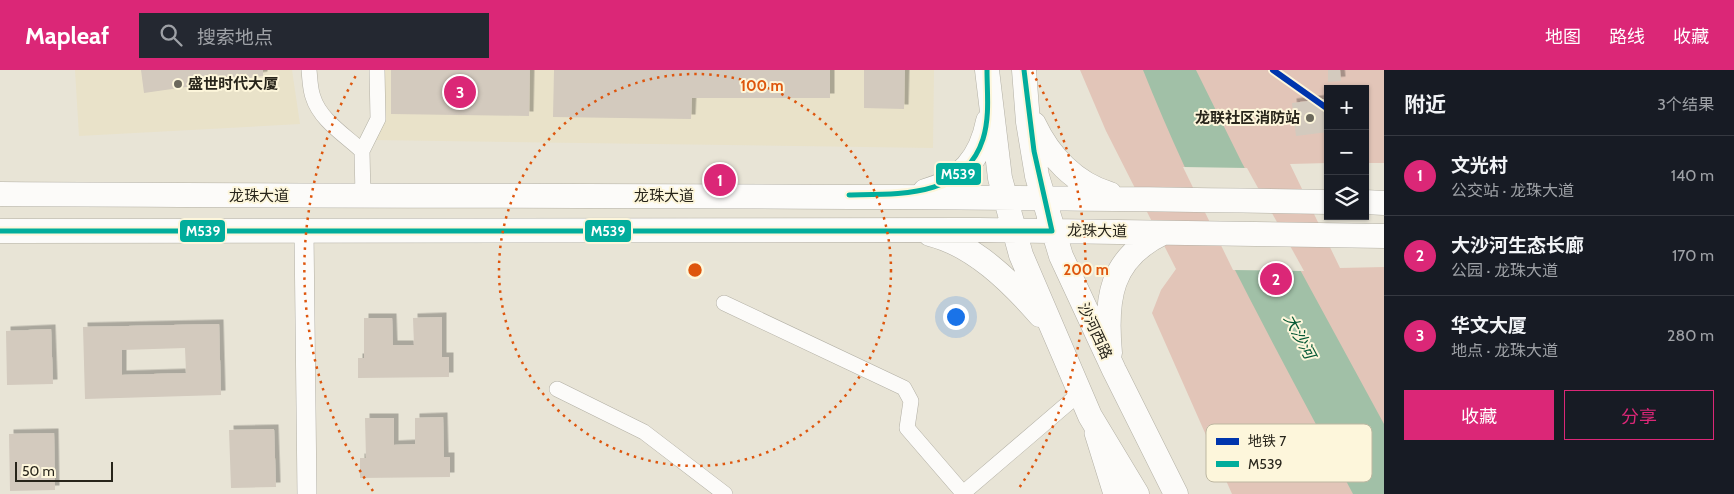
<!DOCTYPE html>
<html lang="zh">
<meta charset="utf-8">
<style>
body{margin:0;font-family:Cabin,"Noto Sans SC",sans-serif;background:#242831;color:#f1f3f6}
.controls{position:absolute;right:15px;top:15px;display:grid;overflow:hidden;border-radius:0px;box-shadow:0 1px 4px #0004}
.controls button{width:45px;height:45px;display:grid;place-items:center;padding:0;border:0;border-bottom:1px solid #363941;background:#171b24;color:#f1f3f6;font:25px sans-serif}
.scale{position:absolute;left:15px;bottom:12px;width:98px;box-sizing:border-box;padding-left:5px;border:2px solid #28251b;border-top:0;font-size:14px;line-height:18px;white-space:nowrap;color:#28251b;-webkit-text-stroke:4px #fdf6db;paint-order:stroke}
.you{position:absolute;left:955px;top:246px;width:18px;height:18px;margin:-12px;border:4px solid #fff;border-radius:50%;background:#1a73e8;box-shadow:0 0 0 8px #1a73e833}
.badge{display:grid;place-items:center;width:32px;height:32px;border-radius:50%;background:#db2777;color:#fff;font-size:16px;font-weight:700}
.pin{position:absolute;translate:-50% -50%;border:2px solid #fff;box-shadow:0 1px 5px #0006}
.list{margin:0;padding:0;list-style:none}
h2{display:flex;justify-content:space-between;align-items:center;height:65px;margin:0;padding:0 20px;font-size:21px}
h2 small{font-size:16px;font-weight:400;color:#9ea1a6}
.list li{display:grid;grid-template-columns:32px 1fr auto;gap:15px;align-items:center;box-sizing:border-box;height:80px;padding:0 20px;border-top:1px solid #363941}
.list b{display:block;font-size:19px;white-space:nowrap}
.list p{margin:0;font-size:16px;white-space:nowrap;color:#9ea1a6}
.list em{font-size:16px;font-style:normal;color:#9ea1a6}
.actions{display:flex;gap:10px;padding:15px 20px}
.actions a{flex:1;padding:11px 0;border:1px solid #db2777;border-radius:0px;text-align:center;font-size:18px;color:#db2777}
.actions .main{background:#db2777;color:#fff}
.icon{flex:none;width:28px;height:28px;fill:none;stroke:currentColor;stroke-width:2;stroke-linecap:round;stroke-linejoin:round}
.map{position:relative;flex:none;width:1384px;height:424px;overflow:hidden}
header{display:flex;align-items:center;gap:30px;box-sizing:border-box;height:70px;padding:0 25px;background:#db2777;color:#fff}
header strong{font-size:24px}
nav{display:flex;gap:28px;margin-inline-start:auto;font-size:18px}
.search{width:350px;height:45px;background:#242831;display:flex;align-items:center;gap:12px;box-sizing:border-box;padding:0 18px;border-radius:0px;color:#9ea1a6;font-size:19px}
main{display:flex}
aside{flex:1;background:#171b24}
.map>svg:first-child{display:block}
.built{fill:#e9e2c9}
.green{fill:#e2c5b8}
.water{fill:#a1c0a7}
.pier{fill:#e8e4d6}
.building{fill:#d3cabe;fill-rule:evenodd;filter:url(#shadow)}
.lines{fill:none;stroke-linecap:round;stroke-linejoin:round}
.minor-casing{stroke:#b2afa4;stroke-width:16}
.tertiary-casing{stroke:#b2afa4;stroke-width:20}
.secondary-casing{stroke:#b2afa4;stroke-width:22}
.primary-casing{stroke:#b2afa4;stroke-width:25}
.minor{stroke:#fcfbf9;stroke-width:15}
.tertiary{stroke:#fcfbf9;stroke-width:19}
.secondary{stroke:#fcfbf9;stroke-width:21}
.primary{stroke:#fcfbf9;stroke-width:24}
.bus-1-casing{stroke:#fdf6db;stroke-width:9}
.bus-1{stroke:#01ad9c;stroke-width:5}
.metro-1-casing{stroke:#fdf6db;stroke-width:10}
.metro-1{stroke:#0035ad;stroke-width:6}
.ring{fill:none;stroke:#de560d;stroke-width:2.5;stroke-dasharray:2.5 5}
.poi-dot{fill:#6b685c;stroke:#fdf6db;stroke-width:2}
.labels{text-anchor:middle;stroke-width:4;stroke-linejoin:round;paint-order:stroke}
.poi-label{font-size:15px;font-weight:bold;fill:#28251b;stroke:#fdf6db;text-anchor:start}
.street-label{font-size:15px;fill:#28251b;stroke:#fdf6db}
.water-label{font-size:16px;font-style:italic;fill:#065935;stroke:#fdf6db}
.key{fill:#fdf6db;stroke:#bdb7a1;stroke-width:1}
.key-label{font-size:14px;fill:#28251b}
.centre{fill:#de560d;stroke:#fdf6db;stroke-width:2.5}
.ring-label{font-size:15px;text-anchor:middle;font-weight:bold;fill:#de560d;stroke:#fdf6db;stroke-width:4;stroke-linejoin:round;paint-order:stroke}
.line-badge{stroke:#fdf6db;stroke-width:2}
.badge-label{font-size:14px;text-anchor:middle;font-weight:bold;fill:#fff}
</style>
<header>
<strong>Mapleaf</strong>
<div class="search"><svg class="icon" aria-label="search" viewBox="0 0 24 24"><circle cx="10" cy="10" r="6"/><path d="M15 15l6 6"/></svg>搜索地点</div>
<nav><a>地图</a><a>路线</a><a>收藏</a></nav>
</header>
<main>
<div class="map">
<svg width="1384" height="424" viewBox="0 0 1384 424">
<defs>
<filter id="shadow"><feDropShadow dx="4.5" dy="-4.5" stdDeviation="0" flood-color="#0004"/></filter>
</defs>
<rect width="100%" height="100%" fill="#e8e4d6"/>
<path class="built" d="M 75,0 L 292,0 L 300,54 L 79,66 Z
M 374,0 L 934,0 L 933,78 L 373,70 Z"/>
<path class="green" d="M 1080,0 L 1384,0 L 1384,93 L 1365,93 L 1365,19 L 1328,19 L 1328,93 L 1290,94 L 1340,198 L 1384,197 L 1384,424 L 1232,424 L 1152,243 L 1161,220 L 1176,199 L 1106,61 Z"/>
<path class="water" d="M 1143,0 L 1196,0 L 1242,93 L 1384,354 L 1384,424 L 1353,424 C 1280,285 1201,146 1143,0 Z"/>
<path class="pier" d="M 1183,97 L 1247,98 L 1304,201 L 1233,200 Z"/>
<path class="building" d="M 141,0 L 263,0 L 263,6 L 144,23 Z
M 391,0 L 530,0 L 529,46 L 391,44 Z
M 554,0 L 830,0 L 830,28 L 692,28 L 691,49 L 553,47 Z
M 864,0 L 905,0 L 904,39 L 864,38 Z
M 1328,0 L 1340,0 L 1341,11 L 1328,12 Z
M 1324,29 L 1328,62 L 1296,66 L 1292,33 Z
M 442,247 L 442,287 L 449,287 L 449,307 L 358,308 L 358,288 L 364,288 L 364,248 L 392,248 L 393,275 L 414,275 L 413,248 Z
M 219,254 L 221,325 L 85,329 L 83,257 ZM 185,278 L 186,303 L 122,305 L 122,280 Z
M 51,259 L 53,314 L 7,315 L 6,261 Z
M 443,347 L 444,387 L 450,387 L 450,407 L 360,408 L 360,388 L 366,388 L 365,348 L 394,348 L 394,375 L 415,374 L 415,348 Z
M 274,359 L 276,417 L 231,418 L 229,360 Z
M 54,363 L 55,420 L 10,421 L 9,364 Z"/>
<g class="lines">
<g class="minor-casing">
<path id="minor" d="M 309,0 C 310,9 310,19 313,27 C 320,50 345,65 362,81
M 363,127 L 362,81 L 378,49 L 377,0
M 724,233 L 904,318 L 911,331 L 907,358 L 963,423
M 557,319 L 644,362 L 725,424
M 962,424 L 1080,323"/>
</g>
<g class="tertiary-casing">
<path id="tertiary" d="M 304,162 L 307,424"/>
</g>
<g class="secondary-casing">
<path id="secondary" d="M 1095,363 L 1114,424"/>
</g>
<g class="primary-casing">
<path id="primary" d="M 987,0 L 1000,108 L 1021,185 L 1090,346 L 1137,424
M 1024,0 L 1028,52 L 1037,106 L 1061,186 L 1114,300 L 1176,424
M 1034,54 C 1049,86 1075,114 1110,124
M 925,121 C 961,111 981,88 988,51
M 0,124 C 443,127 885,124 1328,132
M 1365,132 L 1384,133
M 0,161 L 978,160 L 1384,166
M 930,164 C 974,175 1011,212 1040,245
M 1110,283 C 1105,229 1110,188 1163,163"/>
</g>
<use href="#minor" class="minor"/>
<use href="#tertiary" class="tertiary"/>
<use href="#secondary" class="secondary"/>
<use href="#primary" class="primary"/>
<g class="bus-1-casing">
<path id="bus-1" d="M 849,125 C 900,124 964,128 983,69 C 990,47 987,22 987,0
M 0,161 L 1052,161 L 1034,81 L 1024,0"/>
</g>
<use href="#bus-1" class="bus-1"/>
<g class="metro-1-casing">
<path id="metro-1" d="M 1273,0 L 1328,39"/>
</g>
<use href="#metro-1" class="metro-1"/>
</g>
<g class="ring">
<circle cx="695" cy="200" r="196"/>
<path d="M373 421A391 391 0 0 1 358 2M1032 2A391 391 0 0 1 1017 421"/>
</g>
<g class="poi-dot">
<circle cx="178" cy="14" r="5"/>
<circle cx="1310" cy="48" r="5"/>
</g>
<g class="labels">
<g class="poi-label">
<text x="188" y="19">盛世时代大厦</text>
<text x="1300" y="53" text-anchor="end">龙联社区消防站</text>
</g>
<g class="street-label">
<text x="259" y="131">龙珠大道</text>
<text x="664" y="131">龙珠大道</text>
<text transform="translate(1097 161) rotate(1)" y="5">龙珠大道</text>
<text transform="translate(1095 261) rotate(65)" y="5">沙河西路</text>
</g>
<g class="water-label">
<text transform="translate(1300 266) rotate(62)" y="6">大沙河</text>
</g>
</g>
<rect x="1206" y="354" width="166" height="58" rx="8" class="key"/>
<rect x="1216" y="368" width="23" height="7" fill="#0035ad"/>
<rect x="1216" y="391" width="23" height="6" fill="#01ad9c"/>
<g class="key-label">
<text x="1248" y="376">地铁 7</text>
<text x="1248" y="399">M539</text>
</g>
<circle cx="695" cy="200" r="8" class="centre"/>
<g class="ring-label">
<text x="762" y="21">100 m</text>
<text x="1086" y="205">200 m</text>
</g>
<g class="line-badge">
<rect x="935" y="92" width="47" height="24" rx="5" fill="#01ad9c"/>
<rect x="179" y="149" width="47" height="24" rx="5" fill="#01ad9c"/>
<rect x="584" y="149" width="48" height="24" rx="5" fill="#01ad9c"/>
</g>
<g class="badge-label">
<text x="958" y="109">M539</text>
<text x="203" y="166">M539</text>
<text x="608" y="166">M539</text>
</g>
</svg>
<div class="controls">
<button>+</button>
<button>−</button>
<button><svg class="icon" aria-label="layers" viewBox="0 0 24 24"><path d="M12 4l9 5-9 5-9-5zM3 14l9 5 9-5"/></svg></button>
</div>
<div class="scale">50 m</div>
<div class="you"></div>
<div class="pin badge" style="left:720px;top:110px">1</div>
<div class="pin badge" style="left:1276px;top:209px">2</div>
<div class="pin badge" style="left:460px;top:22px">3</div>
</div>
<aside>
<h2>附近<small>3个结果</small></h2>
<ul class="list">
<li><span class="badge">1</span><div><b>文光村</b><p>公交站 · 龙珠大道</p></div><em>140 m</em></li>
<li><span class="badge">2</span><div><b>大沙河生态长廊</b><p>公园 · 龙珠大道</p></div><em>170 m</em></li>
<li><span class="badge">3</span><div><b>华文大厦</b><p>地点 · 龙珠大道</p></div><em>280 m</em></li>
</ul>
<div class="actions"><a class="main">收藏</a><a>分享</a></div>
</aside>
</main>
